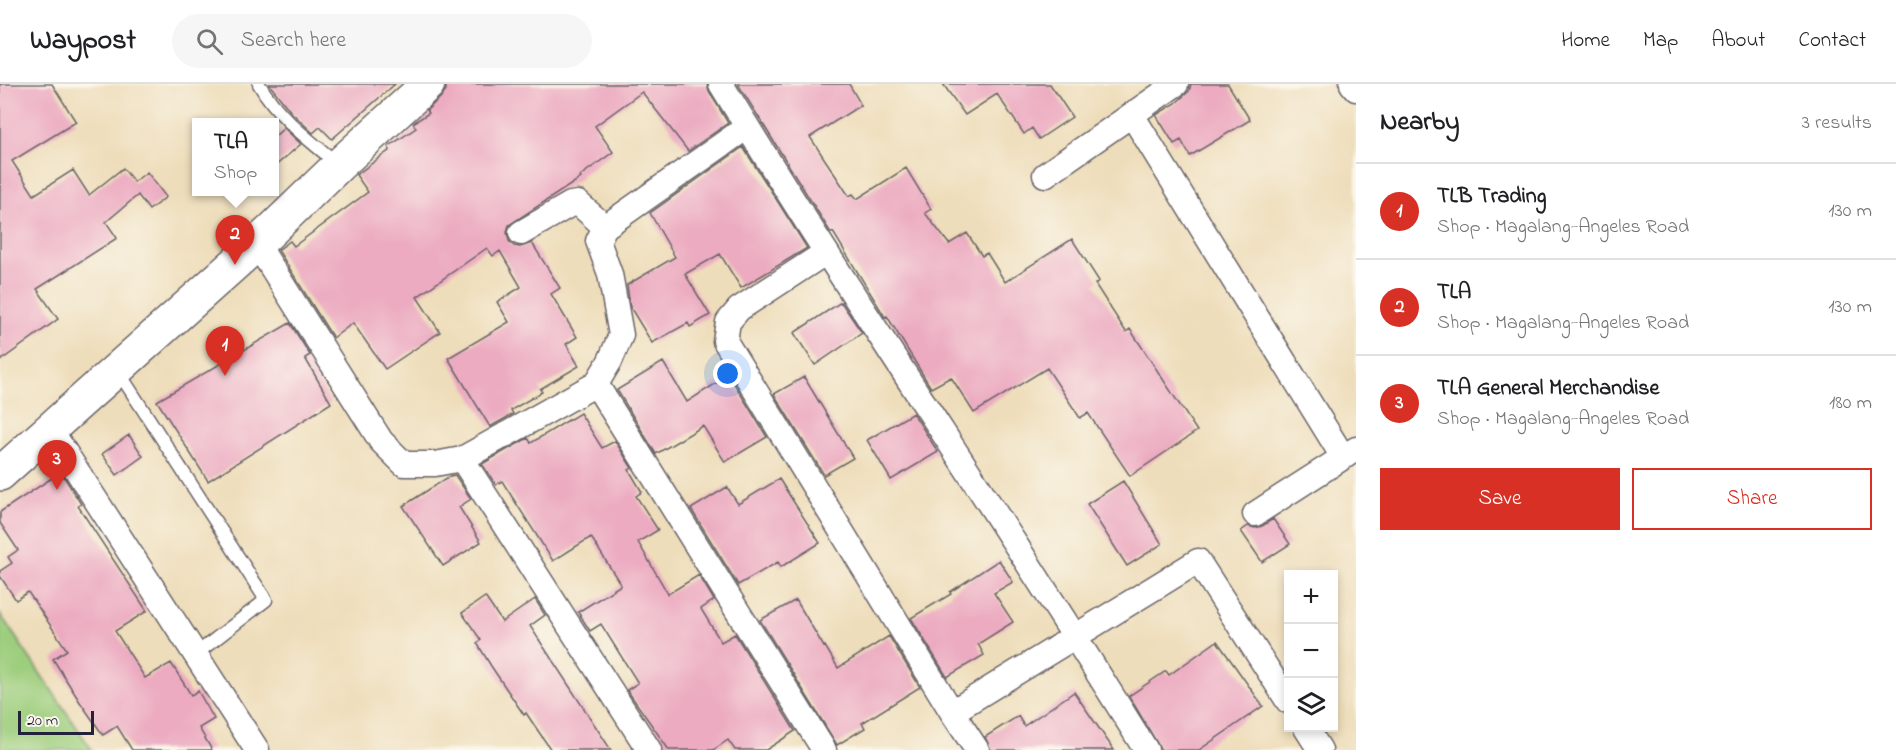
<!DOCTYPE html>
<meta charset="utf-8">
<style>
body{margin:0;font-family:"Indie Flower",sans-serif;background:#f6f6f6;color:#202124}
.controls{position:absolute;right:18px;bottom:18px;display:grid;overflow:hidden;border-radius:0px;box-shadow:0 3px 9px #0003}
.controls button{width:54px;height:54px;display:grid;place-items:center;padding:0;border:0;border-bottom:2px solid #e0e0e0;background:#fff;color:#202124;font:30px sans-serif}
.scale{position:absolute;left:18px;bottom:15px;width:76px;box-sizing:border-box;padding-left:6px;border:3px solid #22223b;border-top:0;font-size:16px;line-height:21px;white-space:nowrap;color:#22223b;-webkit-text-stroke:4px #fbf7ec;paint-order:stroke}
.you{position:absolute;left:728px;top:290px;width:21px;height:21px;margin:-15px;border:4px solid #fff;border-radius:50%;background:#1a73e8;box-shadow:0 0 0 9px #1a73e833}
.badge{display:grid;place-items:center;width:39px;height:39px;border-radius:50%;background:#d93025;color:#fff;font-size:20px;font-weight:700}
.pin{position:absolute;translate:-50% -50px;filter:drop-shadow(0 2px 3px #0008)}
.pin::after{content:'';position:absolute;top:32px;width:21px;height:18px;background:inherit;clip-path:polygon(0 0,100% 0,50% 100%)}
.popup{position:absolute;left:192px;top:34px;width:87px;height:78px;box-sizing:border-box;display:grid;place-content:center;border-radius:0px;background:#fff;filter:drop-shadow(0 2px 4px #0005);font-size:20px;white-space:nowrap;color:#757577}
.popup b{font-size:22px;color:#202124}
.popup::after{content:'';position:absolute;left:50%;top:100%;margin-left:-12px;border:12px solid transparent;border-top-color:#fff}
.list{margin:0;padding:0;list-style:none}
h2{display:flex;justify-content:space-between;align-items:center;height:78px;margin:0;padding:0 24px;font-size:26px}
h2 small{font-size:20px;font-weight:400;color:#757577}
.list li{display:grid;grid-template-columns:39px 1fr auto;gap:18px;align-items:center;box-sizing:border-box;height:96px;padding:0 24px;border-top:2px solid #e0e0e0}
.list b{display:block;font-size:22px;white-space:nowrap}
.list p{margin:0;font-size:20px;white-space:nowrap;color:#757577}
.list em{font-size:20px;font-style:normal;color:#757577}
.actions{display:flex;gap:12px;padding:18px 24px}
.actions a{flex:1;padding:14px 0;border:2px solid #d93025;border-radius:0px;text-align:center;font-size:21px;color:#d93025}
.actions .main{background:#d93025;color:#fff}
.icon{flex:none;width:33px;height:33px;fill:none;stroke:currentColor;stroke-width:2;stroke-linecap:round;stroke-linejoin:round}
.map{position:relative;flex:none;width:1356px;height:666px;overflow:hidden}
header{display:flex;align-items:center;gap:36px;box-sizing:border-box;height:84px;padding:0 30px;background:#fff;border-bottom:2px solid #e0e0e0}
header strong{font-size:28px}
nav{display:flex;gap:33px;margin-inline-start:auto;font-size:21px}
.search{width:420px;height:54px;background:#f6f6f6;display:flex;align-items:center;gap:15px;box-sizing:border-box;padding:0 21px;border-radius:33px;color:#757577;font-size:22px}
main{display:flex}
aside{flex:1;background:#fff}
.map>svg:first-child{display:block}
.green{fill:#9dce7d;stroke:#60785c;stroke-width:1.5}
.building{fill:#ecabc1}
.lines{fill:none;stroke-linecap:round;stroke-linejoin:round}
.lane-casing{stroke:#696367;stroke-width:15}
.street-casing{stroke:#696367;stroke-width:27}
.secondary-casing{stroke:#696367;stroke-width:36}
.lane{stroke:#fff;stroke-width:12}
.street{stroke:#fff;stroke-width:24}
.secondary{stroke:#fff;stroke-width:33}
</style>
<header>
<strong>Waypost</strong>
<div class="search"><svg class="icon" aria-label="search" viewBox="0 0 24 24"><circle cx="10" cy="10" r="6"/><path d="M15 15l6 6"/></svg>Search here</div>
<nav><a>Home</a><a>Map</a><a>About</a><a>Contact</a></nav>
</header>
<main>
<div class="map">
<svg width="1356" height="666" viewBox="0 0 1356 666">
<rect width="100%" height="100%" fill="#fbf7ec"/>
<filter id="ink" filterUnits="userSpaceOnUse"><feTurbulence type="fractalNoise" baseFrequency=".0167" numOctaves="2"/><feDisplacementMap in="SourceGraphic" scale="12" xChannelSelector="R" yChannelSelector="G"/><feConvolveMatrix kernelMatrix="1 2 1 2 8 2 1 2 1" color-interpolation-filters="sRGB"/></filter>
<filter id="wash" filterUnits="userSpaceOnUse"><feTurbulence type="fractalNoise" baseFrequency=".008" numOctaves="4" result="noise"/><feDisplacementMap in="SourceGraphic" scale="24" xChannelSelector="R" yChannelSelector="G"/><feGaussianBlur stdDeviation="1.35" result="paint"/><feColorMatrix in="noise" values="0 0 0 0 0 0 0 0 0 0 0 0 0 0 0 0 0 1.4 0 .05"/><feComposite in="paint" operator="in"/></filter>
<g filter="url(#wash)">
<rect width="100%" height="100%" fill="#eeddba"/>
<path class="green" d="M 0,530 L 92,666 L 0,666 Z"/>
<g id="blocks">
<path class="building" d="M 0,0 L 52,0 L 76,38 L 12,77 L 34,111 L 73,86 L 89,111 L 123,84 L 134,98 L 147,88 L 166,113 L 149,126 L 138,111 L 106,138 L 117,154 L 37,205 L 58,235 L 0,277 Z
M 269,0 L 395,0 L 332,55 L 320,43 L 313,49 L 311,47 L 291,28 Z
M 446,0 L 707,0 L 709,7 L 728,39 L 688,67 L 642,8 L 595,42 L 613,68 L 580,92 L 581,94 L 509,141 L 507,148 L 509,157 L 514,162 L 520,163 L 532,159 L 560,204 L 551,210 L 577,253 L 566,260 L 579,282 L 540,305 L 542,308 L 511,326 L 513,330 L 490,343 L 448,274 L 509,238 L 497,218 L 521,203 L 500,167 L 493,172 L 487,164 L 417,213 L 440,248 L 385,285 L 353,239 L 333,254 L 278,166 L 290,157 L 294,162 L 368,108 L 356,91 L 390,66 L 388,63 L 416,44 L 413,39 L 429,29 L 427,26 L 441,13 L 446,6 Z
M 738,0 L 849,0 L 861,21 L 810,53 L 849,112 L 853,110 L 857,115 L 906,84 L 931,125 L 925,129 L 949,160 L 967,149 L 982,172 L 987,169 L 1005,198 L 1072,155 L 1099,197 L 1095,200 L 1126,248 L 1130,245 L 1197,347 L 1130,392 L 1088,329 L 1080,334 L 1047,284 L 974,329 L 951,293 L 931,304 L 887,232 L 885,233 L 833,148 L 831,149 Z
M 943,0 L 1050,0 L 1072,33 L 1039,55 L 1032,44 L 1024,50 L 997,10 L 965,31 Z
M 1191,0 L 1228,0 L 1250,36 L 1190,72 L 1181,56 L 1174,60 L 1156,31 L 1176,19 L 1189,7 Z
M 284,44 L 301,60 L 274,83 L 274,53 Z
M 743,63 L 807,164 L 741,204 L 720,170 L 685,190 L 710,231 L 690,243 L 688,239 L 652,259 L 630,223 L 627,201 L 675,173 L 650,129 Z
M 841,218 L 862,249 L 815,281 L 794,249 Z
M 290,239 L 310,271 L 305,274 L 331,319 L 208,397 L 157,317 Z
M 663,278 L 687,318 L 729,291 L 767,353 L 725,378 L 703,342 L 656,370 L 617,306 Z
M 804,293 L 853,374 L 824,391 L 774,310 Z
M 580,329 L 602,364 L 615,357 L 632,384 L 629,386 L 642,408 L 636,412 L 658,446 L 638,458 L 668,510 L 699,491 L 714,516 L 701,525 L 721,558 L 735,550 L 795,647 L 766,666 L 735,666 L 728,656 L 713,666 L 669,666 L 627,606 L 638,599 L 601,540 L 590,547 L 578,528 L 621,501 L 591,453 L 553,477 L 502,397 L 496,401 L 482,380 L 528,354 L 531,359 Z
M 913,329 L 938,368 L 891,396 L 867,356 Z
M 129,351 L 143,372 L 117,391 L 102,370 Z
M 61,388 L 81,420 L 78,422 L 147,527 L 115,547 L 145,594 L 171,579 L 191,611 L 198,607 L 214,635 L 199,644 L 212,666 L 132,666 L 117,642 L 103,651 L 80,618 L 53,575 L 67,566 L 28,508 L 16,516 L 0,492 L 0,487 L 12,479 L 8,473 L 18,466 L 0,439 L 0,428 Z
M 455,391 L 471,415 L 459,423 L 481,458 L 443,482 L 403,422 L 450,392 Z
M 779,395 L 820,459 L 781,483 L 778,478 L 738,501 L 691,425 L 727,403 L 738,420 Z
M 1123,397 L 1162,460 L 1127,482 L 1087,420 Z
M 1273,435 L 1290,460 L 1262,478 L 1241,447 L 1248,442 L 1255,444 L 1262,442 Z
M 999,476 L 1013,498 L 994,509 L 1013,538 L 978,560 L 984,571 L 947,593 L 911,534 L 951,510 L 950,508 Z
M 485,513 L 502,538 L 535,515 L 545,531 L 530,542 L 611,666 L 551,666 L 526,629 L 524,631 L 491,582 L 477,559 L 481,556 L 462,529 Z
M 796,516 L 824,563 L 825,562 L 838,584 L 889,552 L 920,603 L 862,639 L 865,644 L 837,661 L 760,536 Z
M 1217,557 L 1263,622 L 1199,666 L 1161,666 L 1129,612 L 1166,587 L 1169,591 Z
M 1074,608 L 1114,666 L 991,666 L 985,653 L 1018,632 L 1024,642 Z"/>
</g>
</g>
<g filter="url(#ink)">
<use href="#blocks" fill-opacity="0" stroke="#696367" stroke-width="1.5"/>
<g class="lines">
<g class="lane-casing">
<path id="lane" d="M 259,0 C 278,33 309,56 338,80
M 118,287 L 266,516 L 196,570"/>
</g>
<g class="street-casing">
<path id="street" d="M 721,0 C 858,225 1008,442 1146,666
M 1352,0 L 1356,5
M 1132,31 L 1343,373
M 1045,91 L 1176,0
M 521,149 L 571,120 L 578,119 L 605,143
M 257,160 L 381,357 L 404,380 L 435,380 L 462,375 L 596,300 L 610,277 L 621,251 L 610,190 L 598,157 L 605,143 L 747,43
M 825,169 L 739,225 L 728,238 L 725,257 L 952,628 L 977,666
M 596,300 L 824,666
M 50,345 L 257,666
M 462,375 L 649,666
M 1255,430 L 1356,365
M 952,628 L 1198,477 L 1288,617
M 1306,644 L 1320,666"/>
</g>
<g class="secondary-casing">
<path id="secondary" d="M 0,390 L 257,160 L 339,81 L 428,0"/>
</g>
<use href="#lane" class="lane"/>
<use href="#street" class="street"/>
<use href="#secondary" class="secondary"/>
</g>
</g>
</svg>
<div class="controls">
<button>+</button>
<button>−</button>
<button><svg class="icon" aria-label="layers" viewBox="0 0 24 24"><path d="M12 4l9 5-9 5-9-5zM3 14l9 5 9-5"/></svg></button>
</div>
<div class="scale">20 m</div>
<div class="you"></div>
<div class="pin badge" style="left:225px;top:292px">1</div>
<div class="pin badge" style="left:235px;top:181px">2</div>
<div class="popup"><b>TLA</b>Shop</div>
<div class="pin badge" style="left:57px;top:406px">3</div>
</div>
<aside>
<h2>Nearby<small>3 results</small></h2>
<ul class="list">
<li><span class="badge">1</span><div><b>TLB Trading</b><p>Shop · Magalang-Angeles Road</p></div><em>130 m</em></li>
<li><span class="badge">2</span><div><b>TLA</b><p>Shop · Magalang-Angeles Road</p></div><em>130 m</em></li>
<li><span class="badge">3</span><div><b>TLA General Merchandise</b><p>Shop · Magalang-Angeles Road</p></div><em>180 m</em></li>
</ul>
<div class="actions"><a class="main">Save</a><a>Share</a></div>
</aside>
</main>
